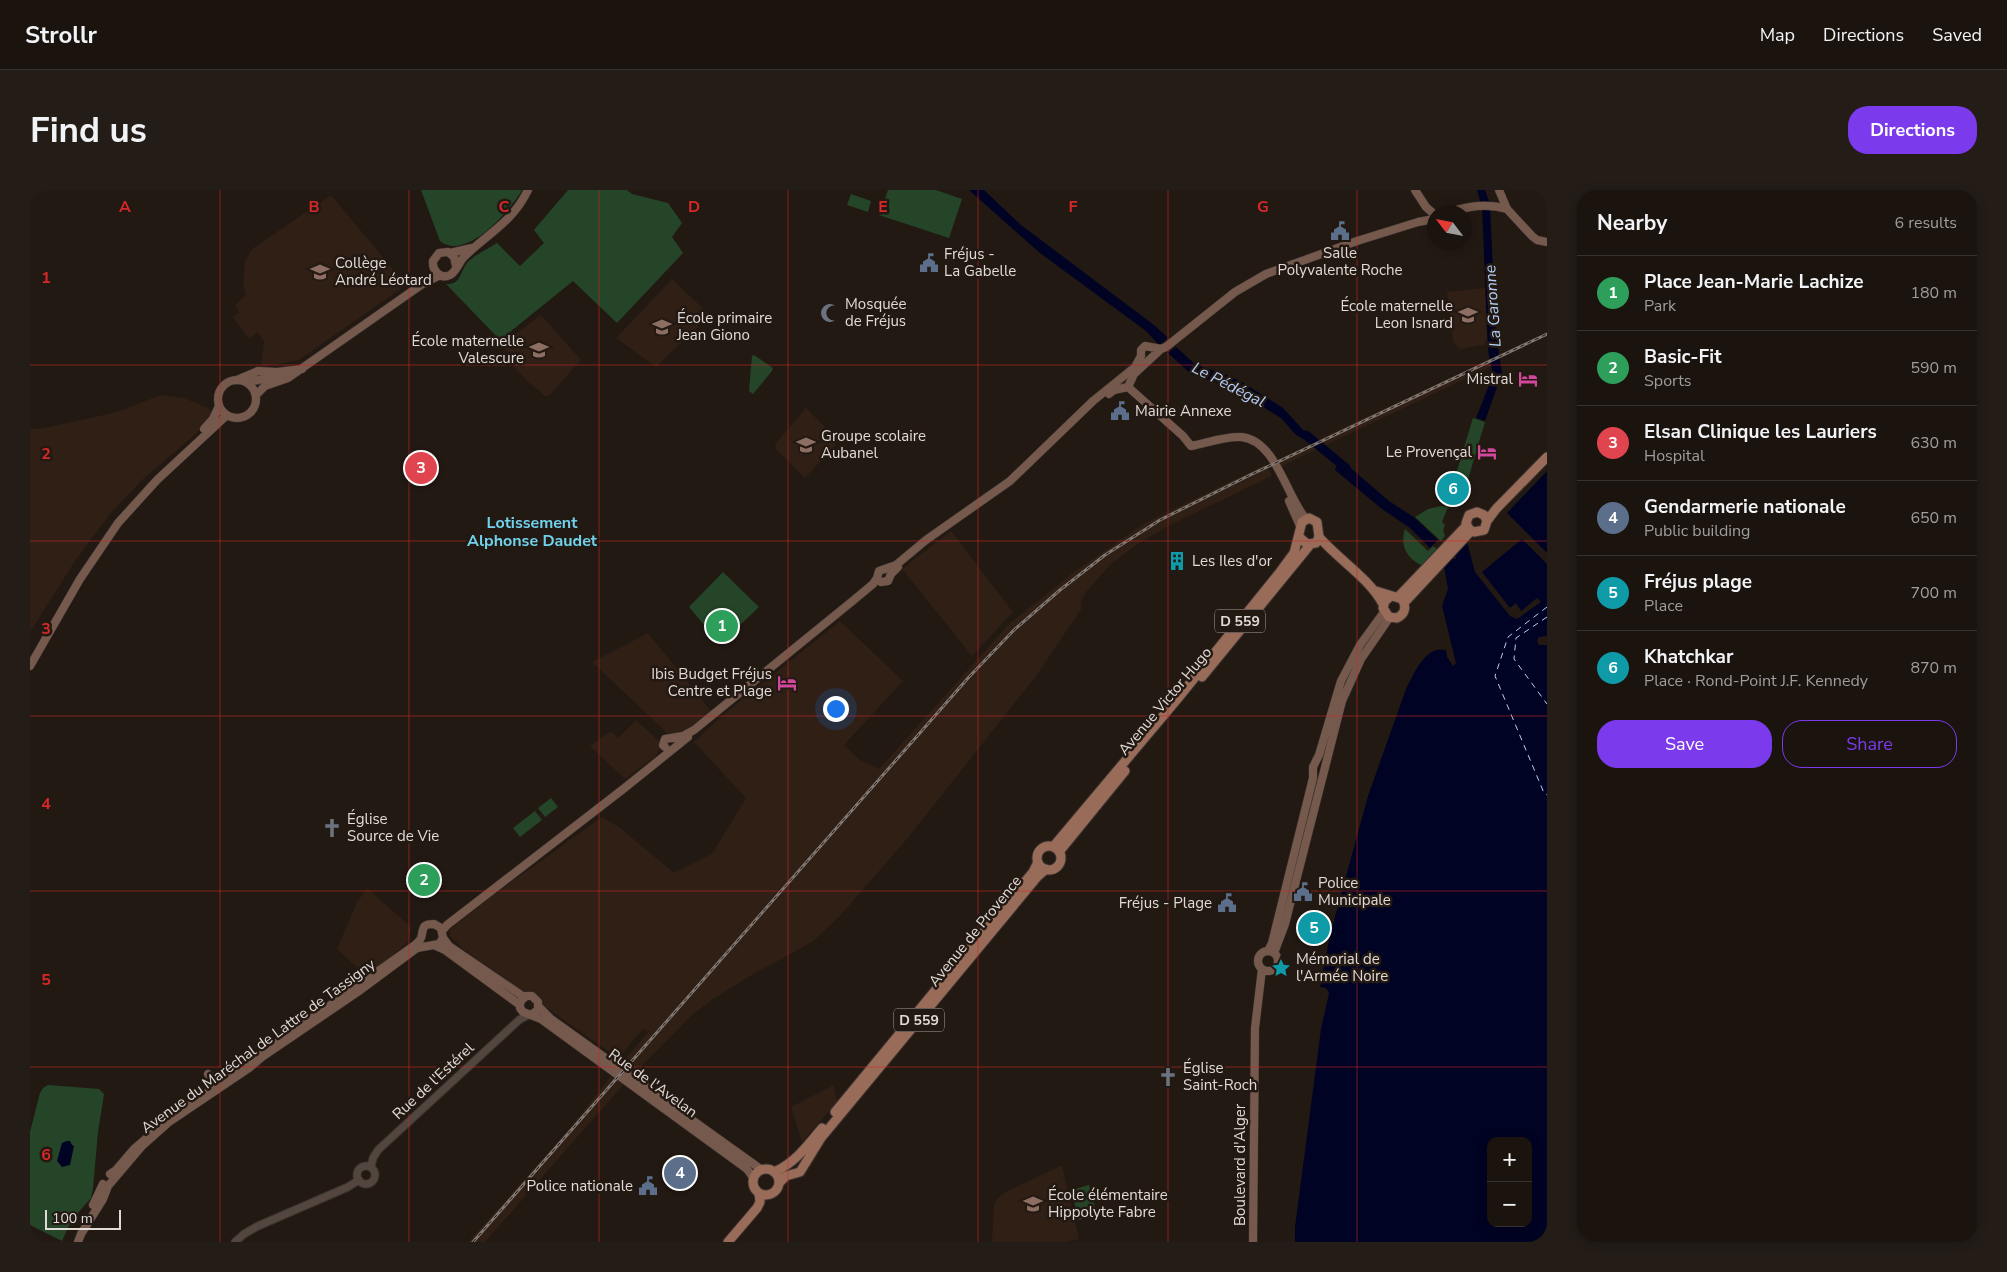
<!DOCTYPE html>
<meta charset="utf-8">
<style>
body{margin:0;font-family:"Nunito Sans",sans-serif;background:#231c17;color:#f1f3f6}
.controls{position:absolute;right:15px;bottom:15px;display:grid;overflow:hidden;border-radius:10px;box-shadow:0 2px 12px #0003}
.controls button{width:45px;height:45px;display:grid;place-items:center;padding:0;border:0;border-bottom:1px solid #38322e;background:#1a130e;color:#f1f3f6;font:25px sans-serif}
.compass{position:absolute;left:1397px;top:15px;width:45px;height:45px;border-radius:50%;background:#1a130e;box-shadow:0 2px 12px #0003;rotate:302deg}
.scale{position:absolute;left:15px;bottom:12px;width:76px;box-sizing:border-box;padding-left:5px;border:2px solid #e2dad6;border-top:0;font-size:14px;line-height:18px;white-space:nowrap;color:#e2dad6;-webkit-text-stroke:4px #231913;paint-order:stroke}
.you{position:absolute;left:805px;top:518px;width:18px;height:18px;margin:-12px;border:4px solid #fff;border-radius:50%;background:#1a73e8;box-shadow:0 0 0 8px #1a73e833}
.badge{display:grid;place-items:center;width:32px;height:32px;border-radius:50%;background:#7c3aed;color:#fff;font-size:16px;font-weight:700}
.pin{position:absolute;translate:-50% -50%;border:2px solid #fff;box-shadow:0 1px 5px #0006}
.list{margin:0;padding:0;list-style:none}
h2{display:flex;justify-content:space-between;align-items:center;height:65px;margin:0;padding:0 20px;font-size:21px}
h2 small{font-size:16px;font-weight:400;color:#9f9e9e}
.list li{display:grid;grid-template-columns:32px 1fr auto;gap:15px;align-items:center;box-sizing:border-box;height:75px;padding:0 20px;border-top:1px solid #38322e}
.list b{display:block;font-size:19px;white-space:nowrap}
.list p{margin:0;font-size:16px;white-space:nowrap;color:#9f9e9e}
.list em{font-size:16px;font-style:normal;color:#9f9e9e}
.actions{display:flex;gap:10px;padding:15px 20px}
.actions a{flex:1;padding:11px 0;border:1px solid #7c3aed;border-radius:20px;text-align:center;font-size:18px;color:#7c3aed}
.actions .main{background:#7c3aed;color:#fff}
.map{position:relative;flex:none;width:1517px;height:1052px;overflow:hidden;border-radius:20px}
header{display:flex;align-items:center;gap:30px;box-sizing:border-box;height:70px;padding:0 25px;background:#1a130e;border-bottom:1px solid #38322e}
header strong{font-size:24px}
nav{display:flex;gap:28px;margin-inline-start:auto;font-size:18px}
.intro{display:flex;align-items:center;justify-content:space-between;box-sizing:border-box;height:120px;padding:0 30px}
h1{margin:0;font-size:35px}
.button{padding:12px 22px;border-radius:20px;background:#7c3aed;color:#fff;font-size:18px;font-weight:700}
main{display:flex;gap:30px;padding:0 30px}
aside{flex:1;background:#1a130e;border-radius:20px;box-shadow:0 2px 12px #0003}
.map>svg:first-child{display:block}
.built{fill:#2f1f15}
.green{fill:#244528}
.water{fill:#000323;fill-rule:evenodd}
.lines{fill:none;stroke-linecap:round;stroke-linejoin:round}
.river{stroke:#000323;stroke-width:9}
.ferry{stroke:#b3cff7;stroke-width:1;stroke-dasharray:6 5;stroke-linecap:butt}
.tertiary-casing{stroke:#3b3331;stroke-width:9}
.secondary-casing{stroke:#3b3331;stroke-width:9}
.primary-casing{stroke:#3b3331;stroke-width:11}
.tertiary{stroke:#52463f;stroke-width:7}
.secondary{stroke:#75594c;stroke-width:8}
.primary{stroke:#986c58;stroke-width:9}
.rail-casing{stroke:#807772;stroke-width:3}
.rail{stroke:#231913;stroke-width:1;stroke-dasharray:4;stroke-linecap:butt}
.grid{fill:none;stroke:#d62828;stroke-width:1;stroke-opacity:0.55}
.labels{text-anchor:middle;stroke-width:5;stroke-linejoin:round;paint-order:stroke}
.shield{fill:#231913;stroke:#a9a09c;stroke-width:1}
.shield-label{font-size:14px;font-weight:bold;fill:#e2dad6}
.poi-label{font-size:15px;fill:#e2dad6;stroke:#231913;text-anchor:start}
.street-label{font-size:15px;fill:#e2dad6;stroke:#231913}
.water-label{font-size:16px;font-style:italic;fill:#b3cff7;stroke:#231913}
.neighbourhood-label{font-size:16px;font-weight:bold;fill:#70d3ee;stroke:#231913}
.grid-label{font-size:16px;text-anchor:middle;font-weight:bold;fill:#d62828;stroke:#231913;stroke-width:5;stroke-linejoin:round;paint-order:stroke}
</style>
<header>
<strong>Strollr</strong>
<nav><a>Map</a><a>Directions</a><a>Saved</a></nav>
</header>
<div class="intro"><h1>Find us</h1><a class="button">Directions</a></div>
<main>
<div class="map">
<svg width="1517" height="1052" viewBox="0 0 1517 1052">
<rect width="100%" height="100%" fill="#231913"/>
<path class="built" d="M 301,5 L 376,95 L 269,170 L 231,177 L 234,151 L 227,142 L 219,149 L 203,127 L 209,123 L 205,115 L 216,105 L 213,93 L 215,72 L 222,59 Z
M 642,89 L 680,125 L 626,177 L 586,148 Z
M 1455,98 L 1457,150 L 1453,155 L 1430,159 L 1423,152 L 1417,102 Z
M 511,125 L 551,170 L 519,206 L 515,206 L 496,190 L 478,170 L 482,166 L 471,155 Z
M 1460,169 L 1462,176 L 1294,256 L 1287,250 Z
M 131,205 L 154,208 L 178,218 L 182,223 L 167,243 L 112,290 L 80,324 L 45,371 L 0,442 L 0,239 L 14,238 L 87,222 Z
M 776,218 L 809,251 L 775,288 L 745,258 L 746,253 Z
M 1281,254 L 1287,259 L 1250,277 L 1246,270 Z
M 1236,274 L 1242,286 L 1140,335 L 1109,353 L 1081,374 L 1056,402 L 1051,411 L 1052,418 L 1006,486 L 877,649 L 809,727 L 782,752 L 720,786 L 683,809 L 663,824 L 605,883 L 591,874 L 619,841 L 613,839 L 588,868 L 433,759 L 420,746 L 420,739 L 462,706 L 572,627 L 589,637 L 644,683 L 682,664 L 716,608 L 664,552 L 693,525 L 810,431 L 873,491 L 814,555 L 830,570 L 849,579 L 979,434 L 1044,382 L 1115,333 Z
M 921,341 L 983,422 L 942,466 L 872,379 Z
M 618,443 L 681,521 L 651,544 L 637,543 L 562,472 Z
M 606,530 L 630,552 L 630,558 L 625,567 L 595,589 L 560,556 L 581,541 L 588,548 Z
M 337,698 L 381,737 L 378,752 L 337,787 L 307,759 L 327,712 Z
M 581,886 L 593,895 L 455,1052 L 438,1052 L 534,945 Z
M 804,895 L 807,912 L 772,952 L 761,917 Z
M 1032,975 L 1049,1049 L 1036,1052 L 962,1052 L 964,1017 L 966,1010 L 972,1004 Z"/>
<path class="green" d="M 391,0 L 492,0 C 480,21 436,72 410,51 Z
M 538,0 L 597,0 L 602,4 L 638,13 L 652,33 L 642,47 L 653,63 L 587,133 L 543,91 L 470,150 L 416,94 C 431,95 430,82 437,73 C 444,65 458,59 467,53 L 490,76 L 514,53 L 504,40 Z
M 858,0 L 906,0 L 932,9 L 919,48 L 849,25 Z
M 821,4 L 841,11 L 838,22 L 817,15 Z
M 724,165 L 743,178 L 742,181 L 723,204 L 719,201 L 722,166 Z
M 1443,228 L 1455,232 L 1431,313 L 1418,310 Z
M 1411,316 L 1418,317 L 1412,332 L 1415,335 L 1413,340 L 1415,346 L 1411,351 L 1385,327 L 1398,319 Z
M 1375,339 L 1398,361 L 1403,356 L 1409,361 L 1396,374 L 1391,375 C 1376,368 1370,355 1375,339 Z
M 693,382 L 729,417 L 690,454 L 659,417 Z
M 521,608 L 528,617 L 515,627 L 508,618 Z
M 505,621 L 512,630 L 490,647 L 483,638 Z
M 18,895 L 69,899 L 74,904 L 68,942 L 63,998 L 61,1008 L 41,1031 L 32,1051 L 0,1035 L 0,942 L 10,903 L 13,898 Z
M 1059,995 L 1067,1025 L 1049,1030 L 1041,1000 Z"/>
<path class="water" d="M 939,0 L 954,0 L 991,35 L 1124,135 L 1138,148 L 1129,155 L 1116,141 L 1010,63 Z
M 1447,0 L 1455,0 L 1460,14 L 1466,145 L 1472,183 L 1455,231 L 1446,228 L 1463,185 L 1458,160 L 1452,17 Z
M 1146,157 L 1166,175 L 1192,183 L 1210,191 L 1253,218 L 1277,244 L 1287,250 L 1281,254 L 1265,244 L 1252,229 L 1243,223 L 1201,197 L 1162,185 L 1138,163 Z
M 1309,268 L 1359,311 L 1385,328 L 1408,350 L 1400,358 L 1380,338 L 1352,319 L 1305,280 Z
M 1517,281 L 1517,363 L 1477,323 Z
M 1492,349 L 1517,374 L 1517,446 L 1509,447 L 1507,450 L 1509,455 L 1517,455 L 1517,1052 L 1265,1052 L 1265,1037 L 1291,839 L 1299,803 L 1296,798 L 1290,797 L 1300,745 L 1338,606 L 1376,499 C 1384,484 1395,455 1416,460 L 1417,467 L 1423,476 L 1426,473 L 1412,416 L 1418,399 L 1414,376 L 1421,368 L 1426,369 L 1425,364 L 1437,352 L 1445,382 L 1480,426 L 1487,429 L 1511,412 L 1507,408 L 1491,421 L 1486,413 L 1480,418 L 1452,382 ZM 1461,951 L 1498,951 L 1498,1033 L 1461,1033 Z
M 37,951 L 40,951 L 42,955 L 44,956 L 40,975 L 32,977 L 27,971 L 32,953 Z"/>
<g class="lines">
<path class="river" d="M 1276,245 L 1316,278"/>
<path class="ferry" d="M 1517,417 L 1478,447 L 1465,486 L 1514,603 L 1517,605
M 1517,427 L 1486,448 L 1484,469 L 1517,514"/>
<g class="tertiary-casing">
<path id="tertiary" d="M327 985a9 9 0 1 1 18 0a9 9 0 1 1-18 0Z
M 341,977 L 343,968 L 348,960 L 489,830 L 498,825
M 205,1052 L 214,1044 L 228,1036 L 318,997 L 329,990"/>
</g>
<g class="secondary-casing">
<path id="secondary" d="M 1385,0 L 1396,17 L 1404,24
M 1469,0 L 1477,19 L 1502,46 L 1507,50 L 1517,52
M 1420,22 C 1439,16 1457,13 1477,19
M 420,63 L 442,58
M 426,76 L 424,67 L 418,62 L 409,63 L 403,71 C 402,80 410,90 420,85 C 426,82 429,72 434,67 C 458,43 482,33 498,0
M188 209a19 19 0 1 1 38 0a19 19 0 1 1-38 0Z
M 207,190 L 228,181 L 247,182 L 272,179
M 217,192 L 250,186
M 1098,197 L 1153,246 L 1161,256 C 1177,253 1195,246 1211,247 C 1246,250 1256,306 1276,329
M 1079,204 L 1084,200 L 1098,197 L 1104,184 L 1131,159
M 226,205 L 235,196 L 258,188 L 391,95 L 410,85
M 174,239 L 183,229 L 189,216
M 1259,311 L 1270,336
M 851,392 L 858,391 L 861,384 L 868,377
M 0,476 L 50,389 L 88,333 L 127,290 L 197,225
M 635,557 L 633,555 L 635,549 L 653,546 L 664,540 L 825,409 L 843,394 L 847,388 L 849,381 L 866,375 L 896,350 L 980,291 L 1063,211 L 1105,177 L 1111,166 L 1111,160 L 1115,156 L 1131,159 L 1136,157 L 1205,102 L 1236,84 L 1327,51 L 1388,32 L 1404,29
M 412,741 L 417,735 L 592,600 L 658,547
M 413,748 L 419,756 L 494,807
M 406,756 L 415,760 L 490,815
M 1238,761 L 1242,753 L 1283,588 L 1283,577 L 1289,565 L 1311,491 L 1330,455 L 1354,422
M1228 771a10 10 0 1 1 20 0a10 10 0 1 1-20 0Z
M 1244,763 L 1255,734 L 1312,511 L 1331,469 L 1360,427
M 509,817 L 521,829 L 732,980
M 502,824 L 508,820 L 508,812 L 502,806 L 496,806 L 490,812 L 490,818 L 493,822 L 511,829 L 717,979 L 724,989
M 178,884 L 184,891 L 184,898
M 63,1015 L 73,994
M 48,1052 L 51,1044 L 73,1009 L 78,996 L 112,956 L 139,932 L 219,878 L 232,867 L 329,801 L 387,758 L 409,754 L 413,748 L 411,738 L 404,734 C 391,734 394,738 391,748 C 390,751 387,753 385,755 L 133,934 L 104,959 L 86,980 L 80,984
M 1223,1052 L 1225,838 L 1232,779"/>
</g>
<g class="primary-casing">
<path id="primary" d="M 1457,331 L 1454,325 L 1447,322 L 1439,325 L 1436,333 L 1439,339 L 1444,342 L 1454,340 L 1457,331 L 1466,319 L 1517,267
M 1289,347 C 1309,370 1338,387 1353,414
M 1346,401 L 1372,409 C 1377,417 1375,424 1367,428 L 1359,427 L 1353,418 L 1355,411 L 1360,407
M 1368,407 L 1437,335
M 1374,413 L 1441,341
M 1172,487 L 1280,355
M1007 668a12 12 0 1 1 24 0a12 12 0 1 1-24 0Z
M 1023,657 L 1149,507 L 1250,382 L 1264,363 L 1272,332 L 1279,328 L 1287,332 L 1289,347 L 1286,353 L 1277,354 L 1269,347
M 1029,662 L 1095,581
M 805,922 L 1003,682 L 1008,672
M723 992a13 13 0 1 1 26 0a13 13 0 1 1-26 0Z
M 744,982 C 765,973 778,955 792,938
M 749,993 L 756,986 L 770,982 L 791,948 L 1008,686 L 1016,679
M 698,1052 L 727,1018 L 730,1012 L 729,1003"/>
</g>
<use href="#tertiary" class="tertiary"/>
<use href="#secondary" class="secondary"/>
<use href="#primary" class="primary"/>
<g class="rail-casing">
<path id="rail" d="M 443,1052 L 939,487 L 984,440 L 1030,400 L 1075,365 L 1130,330 L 1218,286 L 1517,144"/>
</g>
<use href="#rail" class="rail"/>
</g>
<path class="grid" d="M 190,0 L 190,1052M 379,0 L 379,1052M 569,0 L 569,1052M 758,0 L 758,1052M 948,0 L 948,1052M 1138,0 L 1138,1052M 1327,0 L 1327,1052M 0,175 L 1517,175M 0,351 L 1517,351M 0,526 L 1517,526M 0,701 L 1517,701M 0,877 L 1517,877"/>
<defs>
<g id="civic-bare" transform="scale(1.5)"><path d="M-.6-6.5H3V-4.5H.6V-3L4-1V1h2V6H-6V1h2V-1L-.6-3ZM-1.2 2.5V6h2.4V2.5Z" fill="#5c6f8a" stroke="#231913" stroke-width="2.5" paint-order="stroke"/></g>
<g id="school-bare" transform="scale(1.5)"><path d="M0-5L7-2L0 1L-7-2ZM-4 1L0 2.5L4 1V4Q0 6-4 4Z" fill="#8d6e63" stroke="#231913" stroke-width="2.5" paint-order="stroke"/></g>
<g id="mosque-bare" transform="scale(1.5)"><path d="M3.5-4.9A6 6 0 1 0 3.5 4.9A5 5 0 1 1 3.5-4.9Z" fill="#6b7280" stroke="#231913" stroke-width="2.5" paint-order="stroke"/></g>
<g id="hotel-bare" transform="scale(1.5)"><path d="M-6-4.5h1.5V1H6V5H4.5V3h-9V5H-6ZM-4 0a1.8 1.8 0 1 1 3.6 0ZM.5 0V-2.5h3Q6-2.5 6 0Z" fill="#d1479c" stroke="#231913" stroke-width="2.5" paint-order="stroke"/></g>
<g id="building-bare" transform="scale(1.5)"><path d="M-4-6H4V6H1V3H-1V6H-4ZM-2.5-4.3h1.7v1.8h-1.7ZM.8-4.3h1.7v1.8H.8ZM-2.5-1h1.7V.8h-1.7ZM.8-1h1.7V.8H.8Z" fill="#0f9aa8" stroke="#231913" stroke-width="2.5" paint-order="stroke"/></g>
<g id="church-bare" transform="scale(1.5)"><path d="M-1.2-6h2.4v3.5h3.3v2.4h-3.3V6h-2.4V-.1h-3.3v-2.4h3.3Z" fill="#6b7280" stroke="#231913" stroke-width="2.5" paint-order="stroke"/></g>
<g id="sight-bare" transform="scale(1.5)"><path d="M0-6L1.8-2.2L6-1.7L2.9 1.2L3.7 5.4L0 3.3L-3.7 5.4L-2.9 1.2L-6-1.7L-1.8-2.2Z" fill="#0f9aa8" stroke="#231913" stroke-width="2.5" paint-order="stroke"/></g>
</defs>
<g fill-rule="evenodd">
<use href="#civic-bare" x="1310" y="41"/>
<use href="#civic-bare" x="899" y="73"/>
<use href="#school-bare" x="290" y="82"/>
<use href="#mosque-bare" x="800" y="123"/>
<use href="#school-bare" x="1438" y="125"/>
<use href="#school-bare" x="632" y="137"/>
<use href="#school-bare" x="509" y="160"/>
<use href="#hotel-bare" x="1498" y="189"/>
<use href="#civic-bare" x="1090" y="221"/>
<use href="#school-bare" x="776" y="255"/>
<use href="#hotel-bare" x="1457" y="262"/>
<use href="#building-bare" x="1147" y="371"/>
<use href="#hotel-bare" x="757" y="493"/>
<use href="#church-bare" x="302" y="638"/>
<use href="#civic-bare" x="1273" y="702"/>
<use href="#civic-bare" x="1197" y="713"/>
<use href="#sight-bare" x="1251" y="778"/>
<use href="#church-bare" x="1138" y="887"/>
<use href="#civic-bare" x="618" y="996"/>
<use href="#school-bare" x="1003" y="1014"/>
</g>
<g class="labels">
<g class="shield">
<rect x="1185" y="419.5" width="50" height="23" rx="4"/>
<rect x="864" y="818.5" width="50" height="23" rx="4"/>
</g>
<g class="shield-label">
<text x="1210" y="436">D 559</text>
<text x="889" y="835">D 559</text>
</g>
<g class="poi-label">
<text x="1310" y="68" text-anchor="middle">Salle<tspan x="1310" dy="17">Polyvalente Roche</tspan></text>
<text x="914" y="69">Fréjus -<tspan x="914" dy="17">La Gabelle</tspan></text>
<text x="305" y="78">Collège<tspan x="305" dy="17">André Léotard</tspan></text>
<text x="815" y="119">Mosquée<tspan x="815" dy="17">de Fréjus</tspan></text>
<text x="1423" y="121" text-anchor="end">École maternelle<tspan x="1423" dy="17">Leon Isnard</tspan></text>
<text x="647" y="133">École primaire<tspan x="647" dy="17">Jean Giono</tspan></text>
<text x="494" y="156" text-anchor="end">École maternelle<tspan x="494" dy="17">Valescure</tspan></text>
<text x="1483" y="194" text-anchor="end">Mistral</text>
<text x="1105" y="226">Mairie Annexe</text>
<text x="791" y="251">Groupe scolaire<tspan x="791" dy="17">Aubanel</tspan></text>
<text x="1442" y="267" text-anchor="end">Le Provençal</text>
<text x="1162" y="376">Les Iles d'or</text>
<text x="742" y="489" text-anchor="end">Ibis Budget Fréjus<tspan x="742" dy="17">Centre et Plage</tspan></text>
<text x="317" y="634">Église<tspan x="317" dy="17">Source de Vie</tspan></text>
<text x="1288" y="698">Police<tspan x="1288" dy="17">Municipale</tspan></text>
<text x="1182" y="718" text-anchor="end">Fréjus - Plage</text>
<text x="1266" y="774">Mémorial de<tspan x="1266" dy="17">l'Armée Noire</tspan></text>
<text x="1153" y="883">Église<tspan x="1153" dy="17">Saint-Roch</tspan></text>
<text x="603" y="1001" text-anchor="end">Police nationale</text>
<text x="1018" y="1010">École élémentaire<tspan x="1018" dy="17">Hippolyte Fabre</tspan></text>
</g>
<g class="street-label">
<text transform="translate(1135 511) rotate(-50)" y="5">Avenue Victor Hugo</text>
<text transform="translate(945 741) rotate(-51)" y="5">Avenue de Provence</text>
<text transform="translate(228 856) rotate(-36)" y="5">Avenue du Maréchal de Lattre de Tassigny</text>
<text transform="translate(403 891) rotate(-43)" y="5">Rue de l'Estérel</text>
<text transform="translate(623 893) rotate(36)" y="5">Rue de l'Avelan</text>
<text transform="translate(1210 975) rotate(-90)" y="5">Boulevard d'Alger</text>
</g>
<g class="water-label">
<text transform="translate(1462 116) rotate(-94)" y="6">La Garonne</text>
<text transform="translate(1199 194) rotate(27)" y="6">Le Pédégal</text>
</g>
<g class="neighbourhood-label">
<text x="502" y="338">Lotissement<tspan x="502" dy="18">Alphonse Daudet</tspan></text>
</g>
</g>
<g class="grid-label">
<text x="95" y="22">A</text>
<text x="284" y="22">B</text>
<text x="474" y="22">C</text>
<text x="664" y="22">D</text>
<text x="853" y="22">E</text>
<text x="1043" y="22">F</text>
<text x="1233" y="22">G</text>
<text x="16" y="93">1</text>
<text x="16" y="269">2</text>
<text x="16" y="444">3</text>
<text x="16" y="619">4</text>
<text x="16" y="795">5</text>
<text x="16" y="970">6</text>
</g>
</svg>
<div class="controls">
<button>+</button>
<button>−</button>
</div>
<svg class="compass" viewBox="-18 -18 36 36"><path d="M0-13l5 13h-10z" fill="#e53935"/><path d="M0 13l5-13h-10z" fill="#9f9e9e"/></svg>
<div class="scale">100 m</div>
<div class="you"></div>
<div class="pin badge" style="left:692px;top:436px;background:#2e9e5b">1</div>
<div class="pin badge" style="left:394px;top:690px;background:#2e9e5b">2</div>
<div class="pin badge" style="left:391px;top:278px;background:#e0444e">3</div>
<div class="pin badge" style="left:650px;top:983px;background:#5c6f8a">4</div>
<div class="pin badge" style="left:1284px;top:738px;background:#0f9aa8">5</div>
<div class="pin badge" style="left:1423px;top:299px;background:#0f9aa8">6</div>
</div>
<aside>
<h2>Nearby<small>6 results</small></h2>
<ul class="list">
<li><span class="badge" style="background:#2e9e5b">1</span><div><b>Place Jean-Marie Lachize</b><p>Park</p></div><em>180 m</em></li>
<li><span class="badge" style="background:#2e9e5b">2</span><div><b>Basic-Fit</b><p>Sports</p></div><em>590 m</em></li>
<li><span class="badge" style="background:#e0444e">3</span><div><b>Elsan Clinique les Lauriers</b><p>Hospital</p></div><em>630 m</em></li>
<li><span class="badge" style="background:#5c6f8a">4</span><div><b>Gendarmerie nationale</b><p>Public building</p></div><em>650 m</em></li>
<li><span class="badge" style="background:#0f9aa8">5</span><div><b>Fréjus plage</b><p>Place</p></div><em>700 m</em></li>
<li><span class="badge" style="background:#0f9aa8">6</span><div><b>Khatchkar</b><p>Place · Rond-Point J.F. Kennedy</p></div><em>870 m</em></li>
</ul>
<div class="actions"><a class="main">Save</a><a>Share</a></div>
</aside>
</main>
